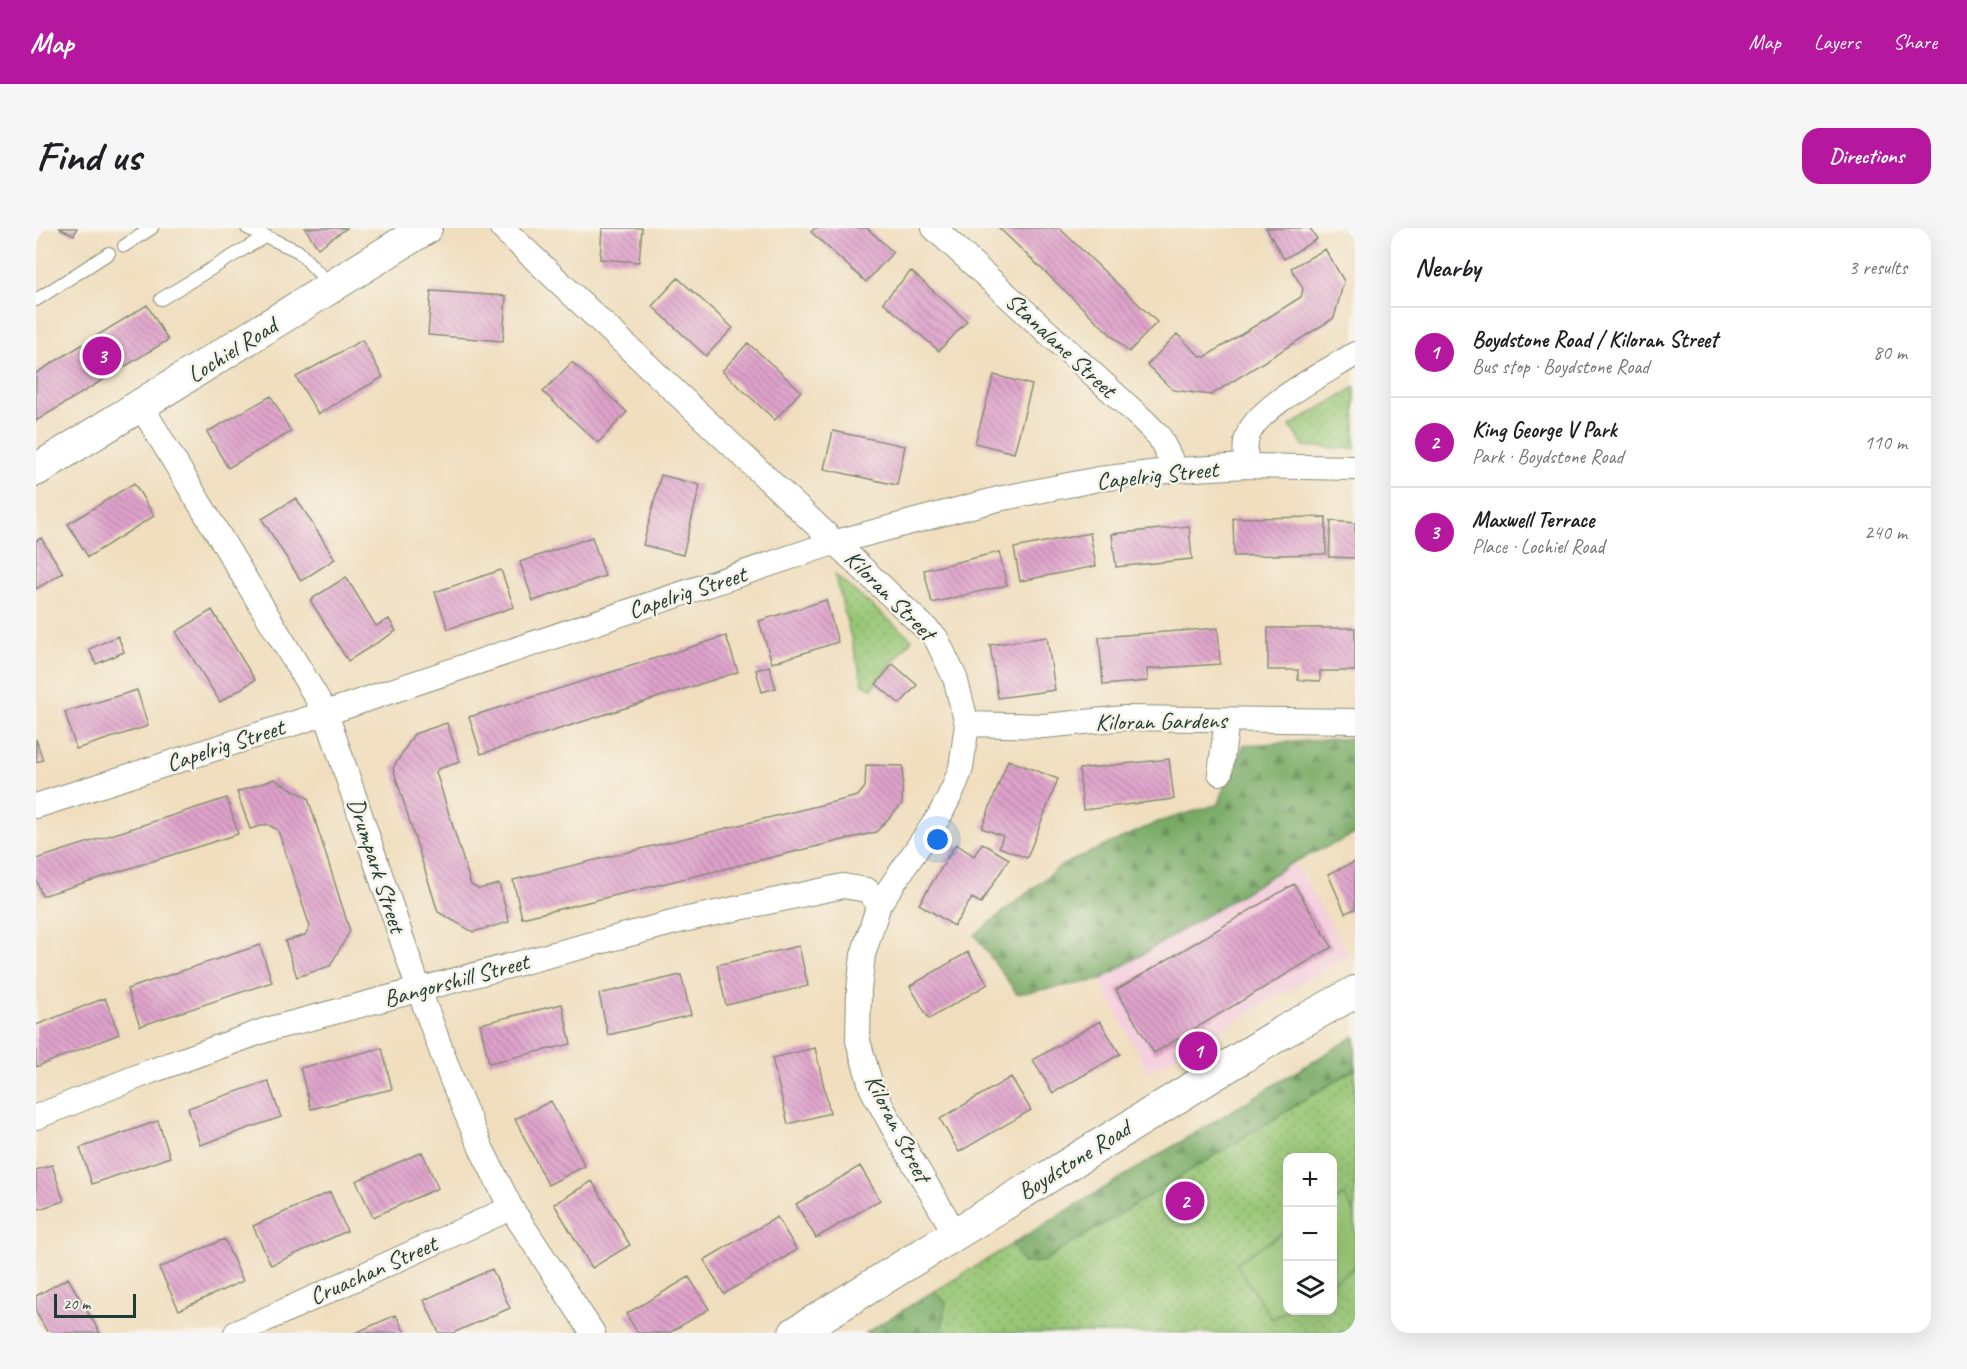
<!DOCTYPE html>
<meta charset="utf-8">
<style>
body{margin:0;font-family:Caveat,sans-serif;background:#f6f6f6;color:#202124}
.controls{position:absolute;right:18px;bottom:18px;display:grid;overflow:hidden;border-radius:12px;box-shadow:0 6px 24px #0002}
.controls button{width:54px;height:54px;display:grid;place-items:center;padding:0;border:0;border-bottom:2px solid #e0e0e0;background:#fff;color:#202124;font:30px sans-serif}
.scale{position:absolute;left:18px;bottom:15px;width:82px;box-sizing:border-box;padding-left:6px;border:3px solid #1f3d34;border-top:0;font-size:16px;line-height:21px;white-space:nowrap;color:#1f3d34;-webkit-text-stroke:4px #f7f3e8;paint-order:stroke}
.you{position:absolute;left:902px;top:612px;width:21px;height:21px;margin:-15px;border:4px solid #fff;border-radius:50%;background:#1a73e8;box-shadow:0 0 0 9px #1a73e833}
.badge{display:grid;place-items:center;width:39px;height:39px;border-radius:50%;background:#b5179e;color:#fff;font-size:20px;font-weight:700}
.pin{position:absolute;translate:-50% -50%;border:3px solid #fff;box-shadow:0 2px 6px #0006}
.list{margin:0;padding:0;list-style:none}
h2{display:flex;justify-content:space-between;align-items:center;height:78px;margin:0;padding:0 24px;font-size:26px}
h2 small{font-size:20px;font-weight:400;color:#757577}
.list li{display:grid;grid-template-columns:39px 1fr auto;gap:18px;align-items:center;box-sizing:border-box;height:90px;padding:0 24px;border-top:2px solid #e0e0e0}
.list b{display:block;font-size:22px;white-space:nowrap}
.list p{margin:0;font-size:20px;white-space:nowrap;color:#757577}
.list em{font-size:20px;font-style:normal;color:#757577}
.icon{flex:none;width:33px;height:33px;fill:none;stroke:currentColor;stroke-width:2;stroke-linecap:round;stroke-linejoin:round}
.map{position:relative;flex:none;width:1319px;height:1105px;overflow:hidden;border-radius:18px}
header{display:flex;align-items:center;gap:36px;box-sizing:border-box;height:84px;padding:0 30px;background:#b5179e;color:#fff}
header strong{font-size:28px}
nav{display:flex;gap:33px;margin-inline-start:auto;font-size:21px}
.intro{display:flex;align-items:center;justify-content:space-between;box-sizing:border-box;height:144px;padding:0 36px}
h1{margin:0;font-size:42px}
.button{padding:15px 27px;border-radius:18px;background:#b5179e;color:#fff;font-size:21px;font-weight:700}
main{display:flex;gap:36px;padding:0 36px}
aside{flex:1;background:#fff;border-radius:18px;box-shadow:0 6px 24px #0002}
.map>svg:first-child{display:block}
.built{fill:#f4cfdd}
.green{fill:url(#green-dots);stroke:#5b8254;stroke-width:1.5;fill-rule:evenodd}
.forest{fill:url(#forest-firs);stroke:#4c744d;stroke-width:1.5}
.pitch{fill:#97c675;stroke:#5b8254;stroke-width:1.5}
.building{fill:url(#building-back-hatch)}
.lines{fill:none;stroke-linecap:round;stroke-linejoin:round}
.service-casing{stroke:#888e79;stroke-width:14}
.minor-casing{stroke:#888e79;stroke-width:26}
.tertiary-casing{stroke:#888e79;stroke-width:34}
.service{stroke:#fff;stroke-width:12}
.minor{stroke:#fff;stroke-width:24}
.tertiary{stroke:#fff;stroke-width:32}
.labels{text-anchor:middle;stroke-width:5;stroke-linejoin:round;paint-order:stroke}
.street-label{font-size:24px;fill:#1f3d34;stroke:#f7f3e8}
</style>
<header>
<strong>Map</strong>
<nav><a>Map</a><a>Layers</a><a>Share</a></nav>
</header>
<div class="intro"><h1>Find us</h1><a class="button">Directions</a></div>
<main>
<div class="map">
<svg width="1319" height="1105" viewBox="0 0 1319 1105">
<defs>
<pattern id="green-dots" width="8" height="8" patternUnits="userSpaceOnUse" patternTransform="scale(1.5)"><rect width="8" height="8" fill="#97c675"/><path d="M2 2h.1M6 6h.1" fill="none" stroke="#7ba261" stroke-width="1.8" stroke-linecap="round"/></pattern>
<pattern id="forest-firs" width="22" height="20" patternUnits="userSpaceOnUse" patternTransform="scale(1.5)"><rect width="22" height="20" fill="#79ab66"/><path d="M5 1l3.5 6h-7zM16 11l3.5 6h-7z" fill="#638c55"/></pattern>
<pattern id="building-back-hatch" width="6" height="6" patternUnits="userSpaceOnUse" patternTransform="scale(1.5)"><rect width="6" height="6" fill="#dfa2cb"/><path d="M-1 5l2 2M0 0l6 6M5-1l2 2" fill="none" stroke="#b485a6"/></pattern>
</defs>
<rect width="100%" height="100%" fill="#f7f3e8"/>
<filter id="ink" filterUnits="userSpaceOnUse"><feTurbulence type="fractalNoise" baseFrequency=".0167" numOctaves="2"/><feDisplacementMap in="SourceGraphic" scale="12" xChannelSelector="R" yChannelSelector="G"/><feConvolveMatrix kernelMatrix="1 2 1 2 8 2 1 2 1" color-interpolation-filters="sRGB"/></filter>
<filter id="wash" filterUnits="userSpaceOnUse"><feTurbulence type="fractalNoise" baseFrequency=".008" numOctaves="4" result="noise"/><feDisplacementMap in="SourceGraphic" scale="24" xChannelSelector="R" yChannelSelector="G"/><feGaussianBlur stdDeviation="1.35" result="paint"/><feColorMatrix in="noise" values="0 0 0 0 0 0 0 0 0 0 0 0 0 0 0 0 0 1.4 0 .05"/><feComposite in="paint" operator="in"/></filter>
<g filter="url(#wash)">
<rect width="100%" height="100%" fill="#f0debe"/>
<path class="built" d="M 1258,634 L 1313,727 L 1112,844 L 1064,752 Z"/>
<path class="green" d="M 1319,159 L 1319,221 L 1267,218 L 1254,198 Z
M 799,347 L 876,411 L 836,460 L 827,456 Z
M 1319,808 L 1319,1105 L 830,1105 ZM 1252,930 L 1296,930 L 1296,1082 L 1252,1082 Z"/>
<path class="forest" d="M 1319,510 L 1319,606 L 1258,634 L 1064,752 L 981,766 L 939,707 L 1026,637 L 1122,594 L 1183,576 L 1188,561 L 1208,517 Z
M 1319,808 L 1319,841 L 1006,1034 L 987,1035 L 976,1016 Z
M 898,1063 L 910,1074 L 906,1100 L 900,1105 L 830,1105 Z"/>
<path class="pitch" d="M 1308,967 L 1319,985 L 1319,1039 L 1297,1053 L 1297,974 Z
M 1251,1002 L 1251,1082 L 1236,1091 L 1200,1035 Z"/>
<g id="blocks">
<path class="building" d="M 23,0 L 41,0 L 38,7 Z
M 269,0 L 311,0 L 282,20 Z
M 566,0 L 606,0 L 603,34 L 564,31 Z
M 779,0 L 831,0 L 857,24 L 830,54 L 775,4 Z
M 963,0 L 1023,0 L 1121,94 L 1093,124 Z
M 1230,0 L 1274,0 L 1281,11 L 1248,31 Z
M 1289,21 L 1308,53 L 1298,90 L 1175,167 L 1137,162 L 1111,137 L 1141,106 L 1164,128 L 1169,129 L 1265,69 L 1267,61 L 1255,40 Z
M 875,43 L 931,93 L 903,123 L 847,74 Z
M 642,50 L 697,100 L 670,128 L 616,78 Z
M 395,63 L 470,68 L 467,113 L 392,107 Z
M 111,77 L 132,112 L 0,193 L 0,145 Z
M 326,112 L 347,149 L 282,186 L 260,149 Z
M 712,115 L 765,163 L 739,192 L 686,143 Z
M 536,134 L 591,184 L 562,215 L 507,164 Z
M 958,147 L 996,157 L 978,225 L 939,215 Z
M 235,168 L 255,204 L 192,240 L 171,204 Z
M 797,203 L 869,218 L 861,257 L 788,241 Z
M 625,247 L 664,257 L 647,327 L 607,317 Z
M 98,255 L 118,288 L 52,329 L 32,296 Z
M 260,270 L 299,331 L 265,353 L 226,291 Z
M 1290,289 L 1290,326 L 1198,328 L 1197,290 Z
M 1295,293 L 1319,295 L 1319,330 L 1293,329 Z
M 1153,298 L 1156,331 L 1080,339 L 1076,306 Z
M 1054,305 L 1060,338 L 984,353 L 978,320 Z
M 556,309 L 569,348 L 497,373 L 484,334 Z
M 5,310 L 27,345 L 0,361 L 0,313 Z
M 963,324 L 971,357 L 896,375 L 888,342 Z
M 465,342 L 478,379 L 412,401 L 399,364 Z
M 310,349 L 340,398 L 353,391 L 360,403 L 312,433 L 274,372 Z
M 790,372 L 802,414 L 736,435 L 723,393 Z
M 176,382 L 219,452 L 184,474 L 140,404 Z
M 1182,400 L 1184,436 L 1111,441 L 1112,453 L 1067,457 L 1063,409 Z
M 1232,400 L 1319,400 L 1319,443 L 1284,443 L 1284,453 L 1262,452 L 1262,442 L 1232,442 Z
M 82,408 L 88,424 L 60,436 L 53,421 Z
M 690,408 L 702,444 L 445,526 L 433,489 Z
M 1011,409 L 1019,462 L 962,470 L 954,417 Z
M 857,436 L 881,457 L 864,476 L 840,456 Z
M 733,438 L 740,460 L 726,464 L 720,442 Z
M 101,462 L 112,498 L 40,521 L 29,484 Z
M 411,495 L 424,534 L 402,541 L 400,544 L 435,657 L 443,661 L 463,656 L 473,694 L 437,704 L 402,684 L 357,540 L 378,506 Z
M 0,511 L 7,532 L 0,534 Z
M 1133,531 L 1138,571 L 1047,582 L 1043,541 Z
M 972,532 L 1022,551 L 991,630 L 963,619 L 967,608 L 946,600 Z
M 830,537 L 867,538 L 866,576 L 840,604 L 486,690 L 477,652 L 822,568 L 829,559 Z
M 238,551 L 272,570 L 314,703 L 294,738 L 261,749 L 249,713 L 269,707 L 274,699 L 242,602 L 231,596 L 214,601 L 201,564 Z
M 191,570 L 202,606 L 6,668 L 0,651 L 0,631 Z
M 946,615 L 973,631 L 945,675 L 936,670 L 918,698 L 883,676 L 920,616 L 938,628 Z
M 1319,634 L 1319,681 L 1309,685 L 1292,646 Z
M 1258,656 L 1296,719 L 1118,825 L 1080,762 Z
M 224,717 L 236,754 L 104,798 L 91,761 Z
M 763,718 L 772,758 L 690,777 L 681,737 Z
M 932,724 L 952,756 L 893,791 L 874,758 Z
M 645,747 L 655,787 L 572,807 L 563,766 Z
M 69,770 L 83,806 L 0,839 L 0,797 Z
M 526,776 L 535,816 L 453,835 L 444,796 Z
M 1064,793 L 1084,826 L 1017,865 L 997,832 Z
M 346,820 L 356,861 L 275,881 L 264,840 Z
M 779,820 L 794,885 L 752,896 L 736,830 Z
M 975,849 L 995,882 L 923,924 L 904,891 Z
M 232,853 L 245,889 L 164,917 L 152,880 Z
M 515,873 L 549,938 L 512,957 L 479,891 Z
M 122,893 L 134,929 L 56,956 L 44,920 Z
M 386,924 L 402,960 L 337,989 L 320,953 Z
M 16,937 L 28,973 L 0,982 L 0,942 Z
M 824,938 L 844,972 L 780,1010 L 760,976 Z
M 556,953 L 594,1017 L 556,1040 L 518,976 Z
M 294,964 L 311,1003 L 235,1037 L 217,998 Z
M 741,989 L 761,1022 L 688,1066 L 668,1032 Z
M 188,1011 L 207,1053 L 143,1082 L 123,1040 Z
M 456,1041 L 474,1080 L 417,1105 L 403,1105 L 388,1072 Z
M 653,1049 L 673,1081 L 633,1105 L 602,1105 L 590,1086 Z
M 32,1050 L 64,1105 L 12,1105 L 0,1084 L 0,1068 Z
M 360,1087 L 369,1105 L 319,1105 Z"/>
</g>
</g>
<g filter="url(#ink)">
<use href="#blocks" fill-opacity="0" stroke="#888e79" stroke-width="1.5"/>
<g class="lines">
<g class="service-casing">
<path id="service" d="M 211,0 L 262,23 L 295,58
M 88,18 L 116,0
M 125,71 L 230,8
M 0,72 L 73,25"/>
</g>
<g class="minor-casing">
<path id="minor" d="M 466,0 L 900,410 L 919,450 L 931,496 L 925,540 L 918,559 L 904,587 L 843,676 L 827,727 L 823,762 L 822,813 L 836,861 L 864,912 L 919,1005
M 898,0 L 1107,192 L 1123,208 L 1140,242
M 105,178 L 290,485 L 383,762 L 416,852 L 446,922 L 475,980 L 557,1105
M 1210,238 C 1210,230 1208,219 1211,210 C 1219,179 1291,144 1319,126
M 931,496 L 1009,498 L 1088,490 L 1319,493
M 1184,545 L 1191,492
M 0,578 L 290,485 L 800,314 L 962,271 L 1063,251 L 1140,242 L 1210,238 L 1319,240
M 0,889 L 113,844 L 230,802 L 647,692 L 807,658 L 831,662 L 843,676
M 200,1105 L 475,980"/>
</g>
<g class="tertiary-casing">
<path id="tertiary" d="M 0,242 L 390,0
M 759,1105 L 1247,804 L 1319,764"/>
</g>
<use href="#service" class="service"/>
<use href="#minor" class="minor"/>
<use href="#tertiary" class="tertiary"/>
</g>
</g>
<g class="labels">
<g class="street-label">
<text transform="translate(1025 117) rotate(43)" y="8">Stanalane Street</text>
<text transform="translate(196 122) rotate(-32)" y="8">Lochiel Road</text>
<text transform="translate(1121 247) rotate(-6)" y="8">Capelrig Street</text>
<text transform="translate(651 364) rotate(-18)" y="8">Capelrig Street</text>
<text transform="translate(854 367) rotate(45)" y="8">Kiloran Street</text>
<text transform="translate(1125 493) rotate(-1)" y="8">Kiloran Gardens</text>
<text transform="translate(189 517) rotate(-18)" y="8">Capelrig Street</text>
<text transform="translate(341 637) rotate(72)" y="8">Drumpark Street</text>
<text transform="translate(420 752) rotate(-15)" y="8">Bangorshill Street</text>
<text transform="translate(862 900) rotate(63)" y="8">Kiloran Street</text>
<text transform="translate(1038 932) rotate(-32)" y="8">Boydstone Road</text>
<text transform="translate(337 1042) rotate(-24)" y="8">Cruachan Street</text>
</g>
</g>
</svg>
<div class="controls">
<button>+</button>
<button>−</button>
<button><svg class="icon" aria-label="layers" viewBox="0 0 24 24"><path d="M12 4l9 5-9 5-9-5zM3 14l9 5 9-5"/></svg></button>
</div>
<div class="scale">20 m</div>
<div class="you"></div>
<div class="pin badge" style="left:1162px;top:823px">1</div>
<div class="pin badge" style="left:1149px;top:973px">2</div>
<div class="pin badge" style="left:66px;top:128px">3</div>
</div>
<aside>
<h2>Nearby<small>3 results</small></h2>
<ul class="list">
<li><span class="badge">1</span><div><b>Boydstone Road / Kiloran Street</b><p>Bus stop · Boydstone Road</p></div><em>80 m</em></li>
<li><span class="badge">2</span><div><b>King George V Park</b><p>Park · Boydstone Road</p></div><em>110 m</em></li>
<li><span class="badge">3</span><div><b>Maxwell Terrace</b><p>Place · Lochiel Road</p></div><em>240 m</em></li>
</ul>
</aside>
</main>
